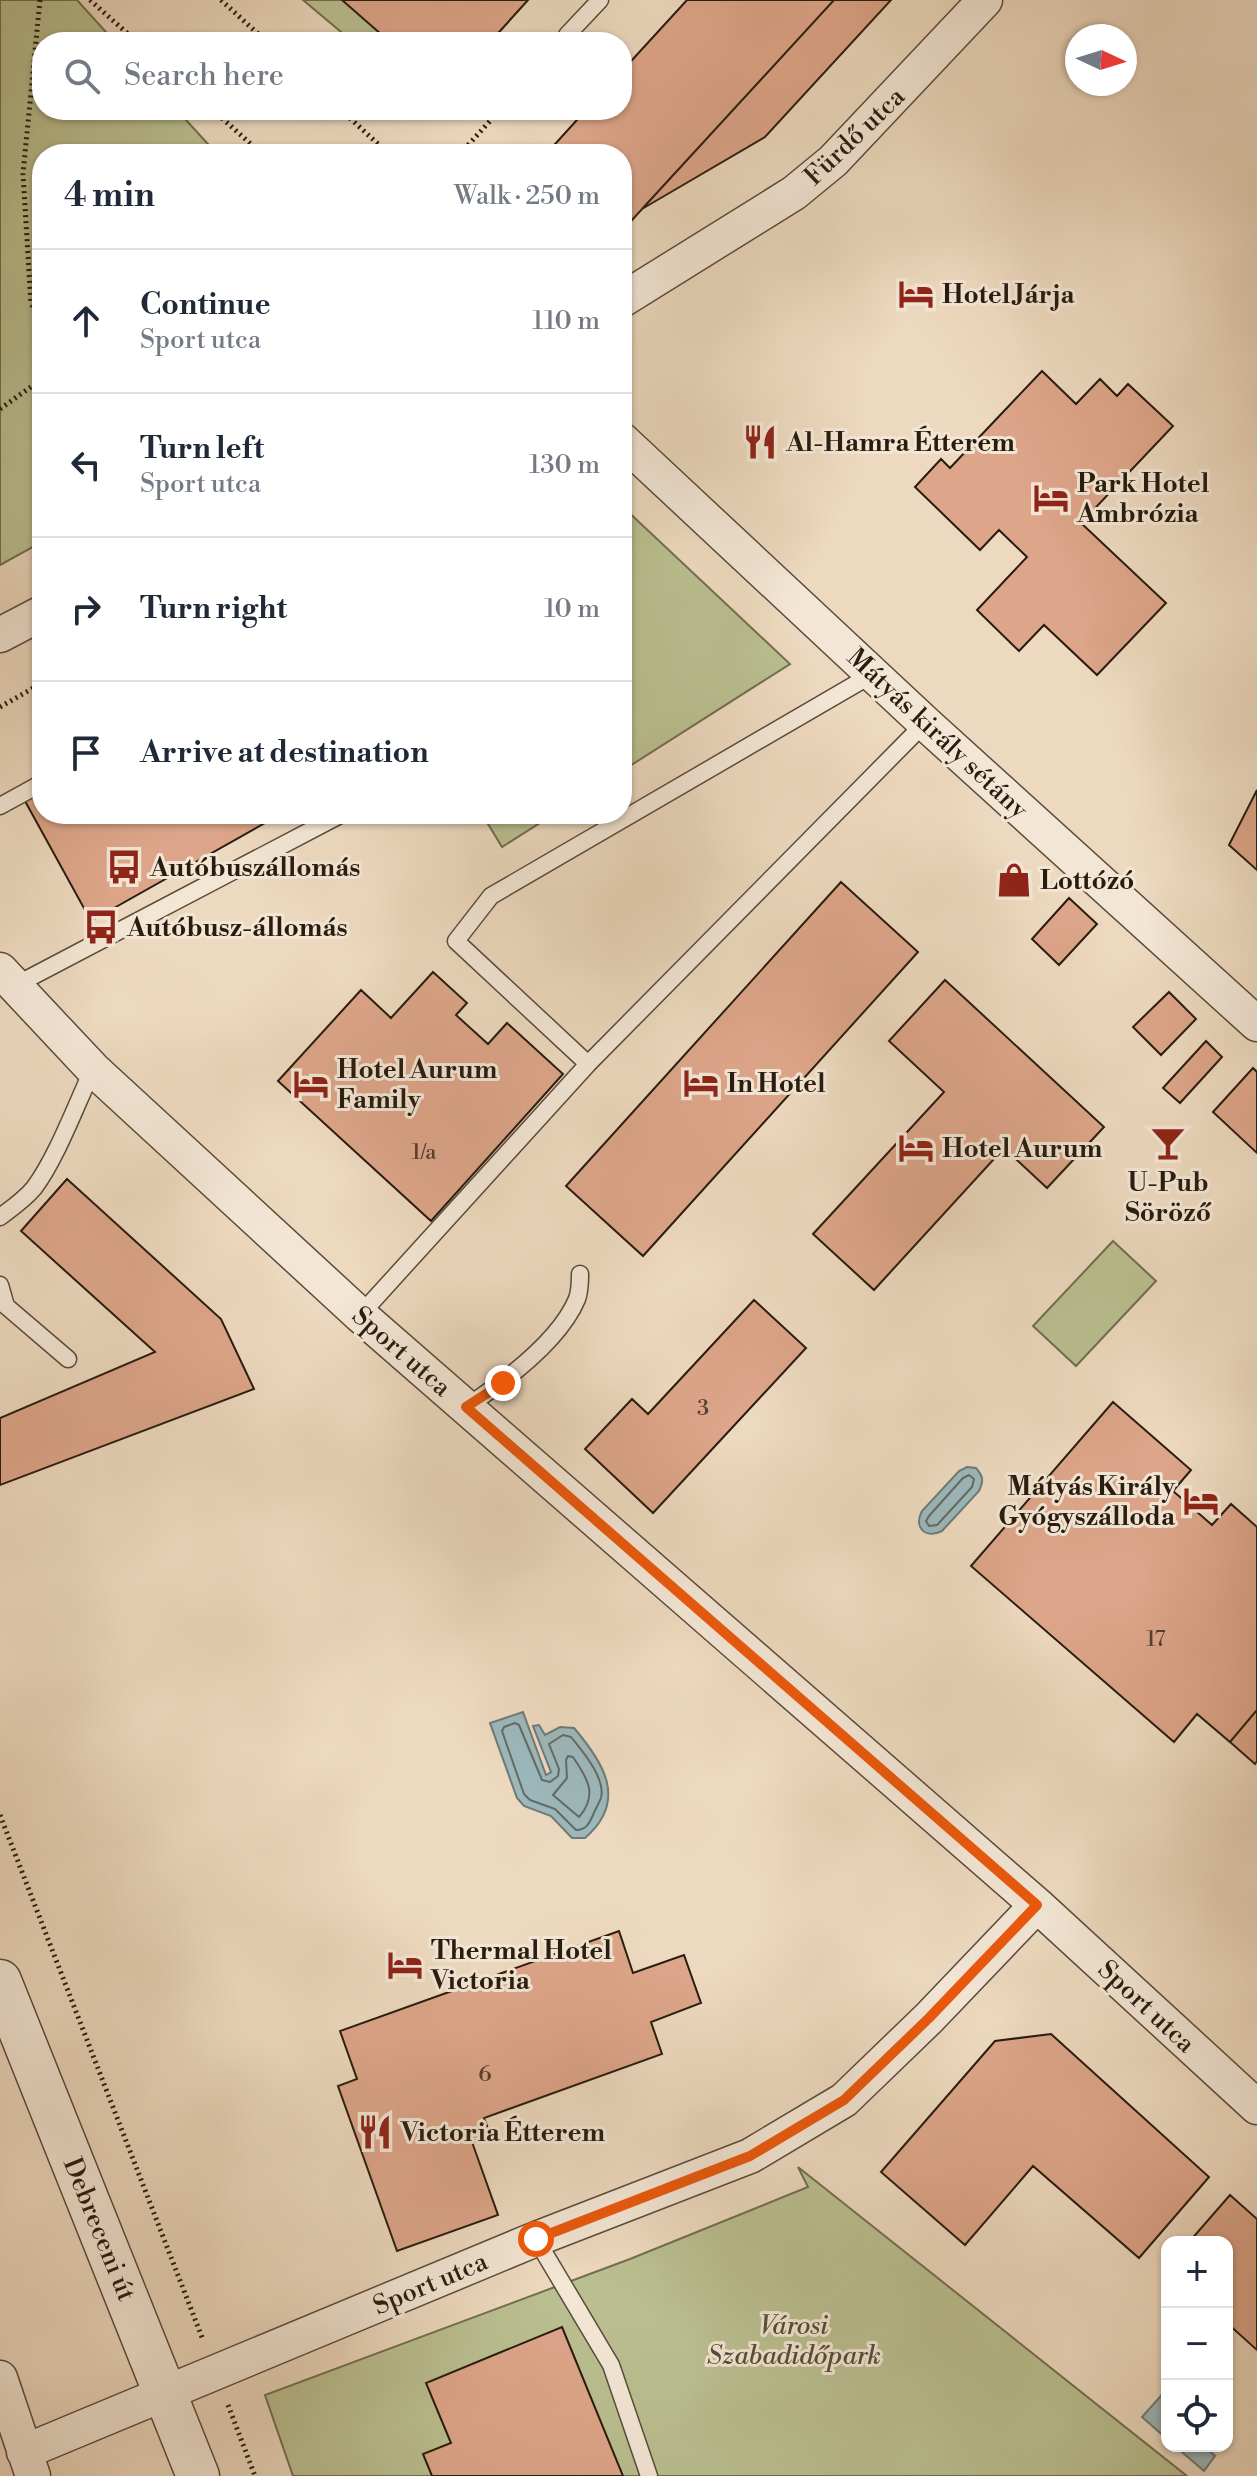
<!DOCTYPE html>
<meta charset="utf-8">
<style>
body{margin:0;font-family:"Libre Bodoni",serif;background:#f6f6f7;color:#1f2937}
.controls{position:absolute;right:24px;bottom:24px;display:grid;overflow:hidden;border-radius:16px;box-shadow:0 2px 6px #0004}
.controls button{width:72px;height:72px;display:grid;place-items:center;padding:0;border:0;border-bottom:2px solid #e0e1e3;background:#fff;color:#1f2937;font:40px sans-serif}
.compass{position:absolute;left:1065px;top:24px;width:72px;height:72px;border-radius:50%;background:#fff;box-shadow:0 2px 6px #0004;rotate:94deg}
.stop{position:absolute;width:24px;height:24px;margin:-18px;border:6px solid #ea580c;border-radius:50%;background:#fff}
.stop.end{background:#ea580c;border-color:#fff;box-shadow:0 2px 8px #0008}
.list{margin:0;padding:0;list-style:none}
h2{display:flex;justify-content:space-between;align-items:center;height:104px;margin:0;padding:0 32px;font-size:34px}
h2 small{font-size:26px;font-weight:400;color:#747a83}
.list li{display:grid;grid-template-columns:52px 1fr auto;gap:24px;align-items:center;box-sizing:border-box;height:144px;padding:0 32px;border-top:2px solid #e0e1e3}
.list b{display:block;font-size:30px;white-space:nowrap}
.list p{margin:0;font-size:26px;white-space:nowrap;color:#747a83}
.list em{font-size:26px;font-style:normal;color:#747a83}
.icon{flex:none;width:44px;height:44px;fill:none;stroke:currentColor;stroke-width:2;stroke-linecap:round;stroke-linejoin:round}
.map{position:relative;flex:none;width:1257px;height:2476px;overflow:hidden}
.search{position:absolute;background:#fff;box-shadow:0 2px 6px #0004;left:32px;top:32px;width:600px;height:88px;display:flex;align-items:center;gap:20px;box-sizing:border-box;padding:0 28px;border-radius:32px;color:#747a83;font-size:30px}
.panel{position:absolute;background:#fff;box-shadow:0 2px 6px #0004;left:32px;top:144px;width:600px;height:680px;border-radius:32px}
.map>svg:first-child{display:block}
.green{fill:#babf90;stroke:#716e50;stroke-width:2}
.water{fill:#9cb8bb;stroke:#6e7a76;stroke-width:2}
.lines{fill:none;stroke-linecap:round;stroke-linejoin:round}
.shore{stroke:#626a65;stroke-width:2}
.building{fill:#dda589;stroke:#281c0f;stroke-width:2}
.service-casing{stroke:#594b3b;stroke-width:19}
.minor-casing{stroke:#594b3b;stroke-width:37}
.tertiary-casing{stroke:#594b3b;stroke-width:45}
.path{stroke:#281c0f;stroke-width:5;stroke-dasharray:2 4;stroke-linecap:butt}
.service{stroke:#f3e6d5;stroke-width:16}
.minor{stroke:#f3e6d5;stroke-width:34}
.tertiary{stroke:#f3e6d5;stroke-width:42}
.route{stroke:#ea580c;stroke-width:10}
.labels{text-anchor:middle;stroke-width:6;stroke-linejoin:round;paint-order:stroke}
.number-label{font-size:22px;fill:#553e2e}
.street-label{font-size:26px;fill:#281c0f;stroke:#f3e6d5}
.poi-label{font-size:26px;font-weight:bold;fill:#281c0f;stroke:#f3e6d5;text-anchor:start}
.park-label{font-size:26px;font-style:italic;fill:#544d36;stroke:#f3e6d5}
</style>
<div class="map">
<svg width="1257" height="2476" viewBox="0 0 1257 2476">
<rect width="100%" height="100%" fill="#edd9bf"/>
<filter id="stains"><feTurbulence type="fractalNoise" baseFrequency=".0025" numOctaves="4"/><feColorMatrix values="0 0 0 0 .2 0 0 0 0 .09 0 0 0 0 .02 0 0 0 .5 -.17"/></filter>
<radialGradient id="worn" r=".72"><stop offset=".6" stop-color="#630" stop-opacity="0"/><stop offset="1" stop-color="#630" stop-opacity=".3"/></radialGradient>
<path class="green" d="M 0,0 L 77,0 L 115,42 L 42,42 L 42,110 L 177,110 L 217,154 L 42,154 L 42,542 L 0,565 Z
M 303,0 L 528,0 L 490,42 L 353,42 Z
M 622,506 L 790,664 L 622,771 Z
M 482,814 L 554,814 L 502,847 Z
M 1113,1241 L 1156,1281 L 1076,1366 L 1033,1326 Z
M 798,2167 L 1187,2476 L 293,2476 L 265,2395 L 630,2259 L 808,2187 Z"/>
<path class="water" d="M 967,1467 L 976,1468 C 983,1476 984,1481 979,1491 L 942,1531 C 926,1539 913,1528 922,1511 L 959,1471 Z
M 523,1712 L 546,1775 L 551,1772 L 533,1726 L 539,1725 L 545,1735 L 560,1727 L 574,1728 C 604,1763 628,1801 585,1838 L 572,1838 L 551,1816 L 524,1806 L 517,1798 L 490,1723 Z
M 1167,2389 L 1167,2439 L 1142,2417 Z
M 1175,2446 L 1204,2446 L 1215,2456 L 1204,2471 Z"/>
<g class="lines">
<path class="shore" d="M 969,1475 L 974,1479 L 972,1487 L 937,1525 L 929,1526 L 926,1521 L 929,1516 L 963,1478 Z
M 515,1723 L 519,1725 L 542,1780 L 550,1782 L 558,1776 L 559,1769 L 549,1744 L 563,1735 L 571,1737 C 582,1751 606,1778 601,1798 C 599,1803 595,1810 593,1815 C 589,1824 586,1830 576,1830 L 555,1809 L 530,1800 L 524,1794 L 502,1731 L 504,1727 Z
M 568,1756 L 573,1757 C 588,1779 598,1795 579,1817 L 553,1795 L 567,1778 L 566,1760 Z"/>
</g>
<path class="building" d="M 342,0 L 528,0 L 490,42 L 390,42 Z
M 687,0 L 834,0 L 622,231 L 622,154 L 546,154 L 586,110 L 622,110 L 622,71 Z
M 834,0 L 891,0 L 765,137 L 642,209 Z
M 1042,371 L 1076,404 L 1100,379 L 1117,396 L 1128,384 L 1173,426 L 1081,523 L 1166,603 L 1097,675 L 1044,625 L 1019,651 L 977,610 L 1027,557 L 999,530 L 980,550 L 915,487 L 941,459 L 950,468 Z
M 1257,790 L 1257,870 L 1229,845 Z
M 42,791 L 42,814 L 281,814 L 91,921 L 25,801 Z
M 841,882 L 918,952 L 643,1256 L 566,1186 Z
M 1069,898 L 1097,924 L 1059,965 L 1032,939 Z
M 433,972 L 467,1003 L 456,1015 L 488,1044 L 507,1023 L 563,1074 L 431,1221 L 278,1081 L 361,990 L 391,1018 Z
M 945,980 L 1104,1127 L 1047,1188 L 1004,1148 L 874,1290 L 813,1234 L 944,1092 L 889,1041 Z
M 1169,992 L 1196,1019 L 1161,1055 L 1133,1027 Z
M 1206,1041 L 1222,1057 L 1180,1103 L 1163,1088 Z
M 1253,1068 L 1257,1072 L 1257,1153 L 1213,1112 Z
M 67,1179 L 221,1319 L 254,1389 L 0,1485 L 0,1418 L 155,1352 L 21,1231 Z
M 754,1300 L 806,1348 L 653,1513 L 585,1449 L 632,1399 L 648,1414 Z
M 1113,1402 L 1191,1470 L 1173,1491 L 1212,1525 L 1231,1504 L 1257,1527 L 1257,1710 L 1230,1742 L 1197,1714 L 1174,1742 L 971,1566 Z
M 1257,1710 L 1257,1761 L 1255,1764 L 1230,1742 Z
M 619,1931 L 633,1973 L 684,1955 L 701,2003 L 651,2022 L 662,2054 L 484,2118 L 491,2136 L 472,2142 L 498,2215 L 397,2251 L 338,2086 L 357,2079 L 340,2031 Z
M 1051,2034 L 1209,2177 L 1139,2258 L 1033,2166 L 965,2245 L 881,2172 L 995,2041 Z
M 1230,2195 L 1257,2219 L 1257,2350 L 1227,2323 L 1227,2242 L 1189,2242 Z
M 562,2327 L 623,2476 L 432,2476 L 423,2454 L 451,2443 L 426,2383 Z"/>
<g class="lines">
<g class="service-casing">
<path id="service" d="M 567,35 L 600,0
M 0,806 L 42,783
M 14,986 L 342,814
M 588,1064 L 925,723
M 0,1217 C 12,1208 24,1200 34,1188 C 57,1157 76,1105 93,1069
M 0,1285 L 6,1306 L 68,1359
M 360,1315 L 588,1064 L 456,941 L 491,896 L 873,674
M 466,1407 C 504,1382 559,1342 577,1299 C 580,1291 580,1282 580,1274
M 536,2239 L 611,2365 L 649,2476"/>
</g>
<g class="minor-casing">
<path id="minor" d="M 622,300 L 794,193 L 833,161 L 985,0
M 622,440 L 925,723 L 1257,1024
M 0,635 L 42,613
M 0,970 L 93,1069 L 360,1315 L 1037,1905 L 1257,2107
M 0,2378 L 33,2476
M 24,2452 L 536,2239 L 750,2156 L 844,2100 L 929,2018 L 1037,1905"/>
</g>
<g class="tertiary-casing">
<path id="tertiary" d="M 0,1981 L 198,2476"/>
</g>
<path class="path" d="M 40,0 L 23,174 L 31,304 L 42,321
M 90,0 L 137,42
M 221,0 L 267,42
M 213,110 L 262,154
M 341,110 L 389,154
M 460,154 L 500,110
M 0,409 L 42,379
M 0,707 L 42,683
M 0,1815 L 203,2340
M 228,2405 L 255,2476"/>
<use href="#service" class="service"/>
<use href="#minor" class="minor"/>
<use href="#tertiary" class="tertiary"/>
</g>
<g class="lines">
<path class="route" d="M 503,1383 L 466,1407 L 1037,1905 L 929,2018 L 844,2100 L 750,2156 L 536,2239"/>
</g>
<defs>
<g id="hotel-bare" transform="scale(2.76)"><path d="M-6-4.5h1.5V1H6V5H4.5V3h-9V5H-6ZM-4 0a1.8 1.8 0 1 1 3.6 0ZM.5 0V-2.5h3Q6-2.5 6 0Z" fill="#8f2418" stroke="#f3e6d5" stroke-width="2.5" paint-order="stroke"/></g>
<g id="restaurant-bare" transform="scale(2.76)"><path d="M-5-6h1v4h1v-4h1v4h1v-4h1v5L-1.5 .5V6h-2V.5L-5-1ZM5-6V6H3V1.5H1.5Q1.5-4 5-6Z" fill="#8f2418" stroke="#f3e6d5" stroke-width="2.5" paint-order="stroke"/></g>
<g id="bus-bare" transform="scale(2.76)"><path d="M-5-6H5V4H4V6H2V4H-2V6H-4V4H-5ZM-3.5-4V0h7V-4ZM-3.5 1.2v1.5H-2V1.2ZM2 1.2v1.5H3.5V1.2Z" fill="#8f2418" stroke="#f3e6d5" stroke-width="2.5" paint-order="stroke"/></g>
<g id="shop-bare" transform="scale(2.76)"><path d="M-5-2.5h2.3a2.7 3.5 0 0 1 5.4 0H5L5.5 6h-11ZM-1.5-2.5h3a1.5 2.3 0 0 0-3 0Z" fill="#8f2418" stroke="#f3e6d5" stroke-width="2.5" paint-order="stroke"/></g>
<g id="bar-bare" transform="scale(2.76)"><path d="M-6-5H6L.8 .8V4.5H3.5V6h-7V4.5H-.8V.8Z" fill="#8f2418" stroke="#f3e6d5" stroke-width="2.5" paint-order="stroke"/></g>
</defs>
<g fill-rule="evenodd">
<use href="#hotel-bare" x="916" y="294"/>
<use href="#restaurant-bare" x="760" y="442"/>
<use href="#hotel-bare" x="1051" y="498"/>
<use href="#bus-bare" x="124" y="867"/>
<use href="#shop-bare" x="1014" y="880"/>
<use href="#bus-bare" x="101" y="927"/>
<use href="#hotel-bare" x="701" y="1083"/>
<use href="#hotel-bare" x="311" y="1084"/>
<use href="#bar-bare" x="1168" y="1143"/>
<use href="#hotel-bare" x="916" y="1148"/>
<use href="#hotel-bare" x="1201" y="1501"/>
<use href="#hotel-bare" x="405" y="1965"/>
<use href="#restaurant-bare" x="375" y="2132"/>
</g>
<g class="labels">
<g class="number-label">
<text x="424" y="1159">1/a</text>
<text x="703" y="1415">3</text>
<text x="1156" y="1646">17</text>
<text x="485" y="2081">6</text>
</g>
<g class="street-label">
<text transform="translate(854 136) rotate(-44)" y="9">Fürdő utca</text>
<text transform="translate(938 733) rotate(43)" y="9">Mátyás király sétány</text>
<text transform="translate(402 1351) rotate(41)" y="9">Sport utca</text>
<text transform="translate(1147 2006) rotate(43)" y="9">Sport utca</text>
<text transform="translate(100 2229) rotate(68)" y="9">Debreceni út</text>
<text transform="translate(430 2283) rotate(-23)" y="9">Sport utca</text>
</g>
<g class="poi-label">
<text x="942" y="303">Hotel Járja</text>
<text x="786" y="451">Al-Hamra Étterem</text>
<text x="1077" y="492">Park Hotel<tspan x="1077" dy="30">Ambrózia</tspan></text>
<text x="150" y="876">Autóbuszállomás</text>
<text x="1040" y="889">Lottózó</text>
<text x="127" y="936">Autóbusz-állomás</text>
<text x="337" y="1078">Hotel Aurum<tspan x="337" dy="30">Family</tspan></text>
<text x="727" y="1092">In Hotel</text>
<text x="942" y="1157">Hotel Aurum</text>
<text x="1168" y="1191" text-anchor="middle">U-Pub<tspan x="1168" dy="30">Söröző</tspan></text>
<text x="1175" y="1495" text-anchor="end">Mátyás Király<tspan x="1175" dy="30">Gyógyszálloda</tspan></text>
<text x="431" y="1959">Thermal Hotel<tspan x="431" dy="30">Victoria</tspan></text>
<text x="401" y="2141">Victoria Étterem</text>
</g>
<g class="park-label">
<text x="794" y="2334">Városi<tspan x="794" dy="30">Szabadidőpark</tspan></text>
</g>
</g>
<rect width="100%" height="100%" filter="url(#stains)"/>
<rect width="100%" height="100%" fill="url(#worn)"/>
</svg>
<div class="controls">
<button>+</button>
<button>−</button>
<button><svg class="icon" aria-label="locate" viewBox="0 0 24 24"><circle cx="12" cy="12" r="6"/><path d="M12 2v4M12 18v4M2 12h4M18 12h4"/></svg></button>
</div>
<svg class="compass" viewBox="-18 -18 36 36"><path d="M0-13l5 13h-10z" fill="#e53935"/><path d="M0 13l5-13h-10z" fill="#747a83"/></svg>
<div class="stop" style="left:536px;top:2239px"></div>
<div class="stop end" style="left:503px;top:1383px"></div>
<div class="search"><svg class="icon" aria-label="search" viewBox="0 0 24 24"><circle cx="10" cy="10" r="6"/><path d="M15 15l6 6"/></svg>Search here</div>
<section class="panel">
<h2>4 min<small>Walk · 250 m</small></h2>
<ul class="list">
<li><svg class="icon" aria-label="ahead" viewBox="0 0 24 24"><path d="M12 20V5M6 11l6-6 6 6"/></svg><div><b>Continue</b><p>Sport utca</p></div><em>110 m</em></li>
<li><svg class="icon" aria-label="left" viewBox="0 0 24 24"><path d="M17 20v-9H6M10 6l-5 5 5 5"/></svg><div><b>Turn left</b><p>Sport utca</p></div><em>130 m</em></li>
<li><svg class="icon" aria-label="right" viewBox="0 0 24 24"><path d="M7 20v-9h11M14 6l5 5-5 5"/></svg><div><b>Turn right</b></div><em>10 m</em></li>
<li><svg class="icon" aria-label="arrive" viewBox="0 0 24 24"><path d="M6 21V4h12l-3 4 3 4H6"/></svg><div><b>Arrive at destination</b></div></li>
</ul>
</section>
</div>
